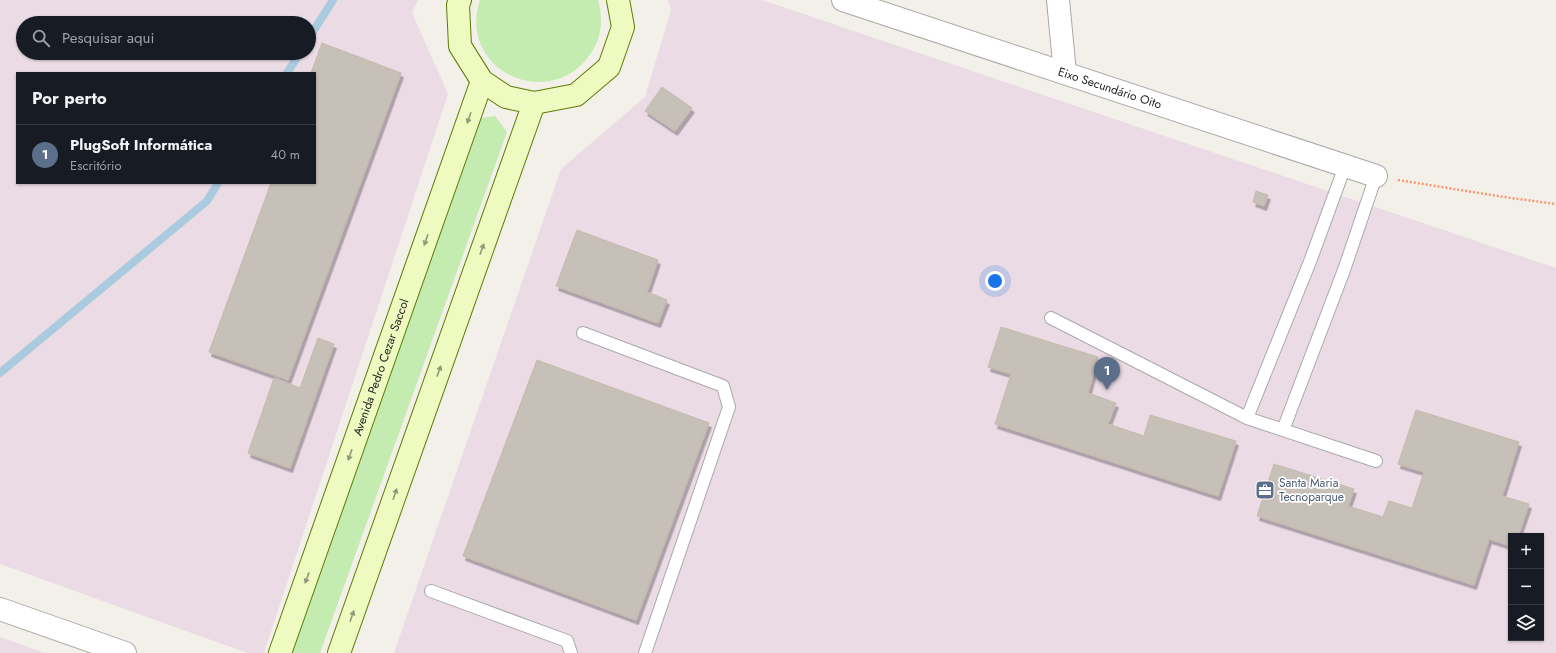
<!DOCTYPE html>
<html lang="pt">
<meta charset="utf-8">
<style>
body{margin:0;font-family:Jost,sans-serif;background:#242831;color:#f1f3f6}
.controls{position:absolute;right:12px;bottom:12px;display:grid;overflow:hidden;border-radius:0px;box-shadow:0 1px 3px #0004}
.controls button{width:36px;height:36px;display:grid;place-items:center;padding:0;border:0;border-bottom:1px solid #363941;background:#171b24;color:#f1f3f6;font:20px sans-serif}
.you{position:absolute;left:995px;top:281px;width:14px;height:14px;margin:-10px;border:3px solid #fff;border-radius:50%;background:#1a73e8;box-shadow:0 0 0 6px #1a73e833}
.badge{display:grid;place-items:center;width:26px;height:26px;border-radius:50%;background:#0b8043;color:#fff;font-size:13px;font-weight:700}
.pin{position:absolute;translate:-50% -33px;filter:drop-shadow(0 1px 2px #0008)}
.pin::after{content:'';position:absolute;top:21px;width:14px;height:12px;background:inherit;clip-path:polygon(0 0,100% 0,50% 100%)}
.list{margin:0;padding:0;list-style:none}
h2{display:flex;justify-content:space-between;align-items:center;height:52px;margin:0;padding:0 16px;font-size:17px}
h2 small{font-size:13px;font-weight:400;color:#9ea1a6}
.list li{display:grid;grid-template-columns:26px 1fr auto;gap:12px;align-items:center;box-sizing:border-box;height:60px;padding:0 16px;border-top:1px solid #363941}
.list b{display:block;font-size:15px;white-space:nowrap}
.list p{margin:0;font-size:13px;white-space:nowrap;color:#9ea1a6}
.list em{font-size:13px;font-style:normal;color:#9ea1a6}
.icon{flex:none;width:22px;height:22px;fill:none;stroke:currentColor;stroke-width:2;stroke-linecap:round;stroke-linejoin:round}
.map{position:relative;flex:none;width:1556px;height:653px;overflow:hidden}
.search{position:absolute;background:#171b24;box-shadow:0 1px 3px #0004;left:16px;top:16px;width:300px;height:44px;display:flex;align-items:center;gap:10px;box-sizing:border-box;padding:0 14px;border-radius:22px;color:#9ea1a6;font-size:15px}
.panel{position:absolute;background:#171b24;box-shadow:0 1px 3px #0004;left:16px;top:72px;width:300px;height:112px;border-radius:0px}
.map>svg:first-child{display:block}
.industrial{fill:#ebdbe5;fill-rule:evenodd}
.grass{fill:#c4ebb0}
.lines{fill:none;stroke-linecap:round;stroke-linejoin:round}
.stream{stroke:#aacbdf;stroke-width:8}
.building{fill:#c7c0b8;stroke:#c4baab;filter:url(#shadow)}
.lane-casing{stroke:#a9a9a9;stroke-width:14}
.street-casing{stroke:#a9a9a9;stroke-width:24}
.secondary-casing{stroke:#5d7c05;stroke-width:24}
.path{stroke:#fa9572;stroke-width:2.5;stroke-dasharray:2 2;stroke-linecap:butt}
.lane{stroke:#fff;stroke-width:12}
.street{stroke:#fff;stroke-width:22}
.secondary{stroke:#eefabf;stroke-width:22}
.oneway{fill:#929978}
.labels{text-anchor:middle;stroke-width:3.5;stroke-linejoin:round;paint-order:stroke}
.street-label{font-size:12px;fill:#222;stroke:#fff}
.service-label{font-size:12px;fill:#4e5e75;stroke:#fff;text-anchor:start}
</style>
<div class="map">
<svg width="1556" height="653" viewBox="0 0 1556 653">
<defs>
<filter id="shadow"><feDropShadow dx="2.5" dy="4.5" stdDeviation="0" flood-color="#0004"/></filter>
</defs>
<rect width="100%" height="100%" fill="#f2f0e9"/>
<path class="industrial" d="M 0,0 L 418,0 L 412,13 L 448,94 L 264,653 L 247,653 L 0,564 ZM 23,23 L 309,23 L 309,53 L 23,53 ZM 17,73 L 315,73 L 315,183 L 17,183 Z
M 668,0 L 762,0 L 1556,268 L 1556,653 L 394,653 L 561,169 L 645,97 L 671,10 ZM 1511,536 L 1541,536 L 1541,638 L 1511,638 Z
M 0,637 L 45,653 L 0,653 Z"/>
<path class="grass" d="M 480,0 L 598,0 C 603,16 602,35 593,50 C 554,115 456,72 480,0 Z
M 495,116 L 507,132 L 320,653 L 290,653 L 474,126 L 481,118 Z"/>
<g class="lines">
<path class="stream" d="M 309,38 L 333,0
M 287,73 L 300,53
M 0,373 L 207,201 L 218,183"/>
</g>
<path class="building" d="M 322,43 L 401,73 L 288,380 L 209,352 L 271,183 L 315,183 L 315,73 L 311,73 Z
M 662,87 L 692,108 L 675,131 L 645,111 Z
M 1256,191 L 1268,195 L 1264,206 L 1253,202 Z
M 577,230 L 658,260 L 647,292 L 667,300 L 658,323 L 556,286 Z
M 1001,327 L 1098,357 L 1088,393 L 1116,403 L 1108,424 L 1144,436 L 1150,415 L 1236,441 L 1218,496 L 995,424 L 1011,374 L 988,367 Z
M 318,338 L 334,344 L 290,468 L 248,453 L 274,378 L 300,388 Z
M 537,360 L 709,423 L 636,620 L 463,556 Z
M 1416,410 L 1519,442 L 1502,496 L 1529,504 L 1518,536 L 1511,536 L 1511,546 L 1489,539 L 1474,585 L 1257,516 L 1274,464 L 1354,489 L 1348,506 L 1383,517 L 1389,501 L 1412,508 L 1424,472 L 1398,464 Z"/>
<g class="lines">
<g class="lane-casing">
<path id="lane" d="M 1051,318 L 1247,418 L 1376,461
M 583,333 L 723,386 L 729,407 L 645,653
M 1247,418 L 1311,259 L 1345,166
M 1283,430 L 1344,270 L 1376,176
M 431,591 L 567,641 L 571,653"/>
</g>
<g class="street-casing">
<g id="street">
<path id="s1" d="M 843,0 L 1376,176"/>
<path d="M 1058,0 L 1065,73"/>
<path d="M 0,609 L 125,653"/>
</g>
</g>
<g class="secondary-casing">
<g id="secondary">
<path d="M 460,0 L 458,5 L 460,46 L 482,81 L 506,97 L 534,103 L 576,95 L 609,67 L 623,27 L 618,0"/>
<path id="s2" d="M 280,653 L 482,81"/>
<path d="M 339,653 L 534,103"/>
</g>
</g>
<path class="path" d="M 1398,180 L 1504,197 L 1556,204"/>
<use href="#lane" class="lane"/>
<use href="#street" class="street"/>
<use href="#secondary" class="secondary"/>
</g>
<defs><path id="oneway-solid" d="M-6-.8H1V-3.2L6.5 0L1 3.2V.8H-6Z"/></defs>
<g class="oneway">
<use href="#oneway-solid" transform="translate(469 118) rotate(109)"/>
<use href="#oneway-solid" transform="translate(426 240) rotate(109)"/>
<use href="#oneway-solid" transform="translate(482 249) rotate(-70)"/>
<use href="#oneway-solid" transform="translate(439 371) rotate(-70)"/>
<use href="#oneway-solid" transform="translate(350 455) rotate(109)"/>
<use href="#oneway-solid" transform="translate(395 494) rotate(-71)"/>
<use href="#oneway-solid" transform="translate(307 578) rotate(110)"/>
<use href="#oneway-solid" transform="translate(352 616) rotate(-71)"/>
</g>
<defs>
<g id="office-square" transform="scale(1)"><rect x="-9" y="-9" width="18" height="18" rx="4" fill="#5c6f8a" stroke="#fff"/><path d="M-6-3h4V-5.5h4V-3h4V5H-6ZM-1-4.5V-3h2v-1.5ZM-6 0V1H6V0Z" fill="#fff"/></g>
</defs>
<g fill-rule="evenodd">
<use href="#office-square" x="1265" y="490"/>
</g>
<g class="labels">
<g class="street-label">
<text dy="4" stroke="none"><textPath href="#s1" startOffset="281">Eixo Secundário Oito</textPath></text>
<text dy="4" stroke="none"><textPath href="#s2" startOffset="303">Avenida Pedro Cezar Saccol</textPath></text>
</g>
<g class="service-label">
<text x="1279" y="487">Santa Maria<tspan x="1279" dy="14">Tecnoparque</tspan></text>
</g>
</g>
</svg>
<div class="controls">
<button>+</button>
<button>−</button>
<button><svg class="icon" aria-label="layers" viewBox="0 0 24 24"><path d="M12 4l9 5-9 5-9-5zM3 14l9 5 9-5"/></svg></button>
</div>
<div class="you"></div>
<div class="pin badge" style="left:1107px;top:390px;background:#5c6f8a">1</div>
<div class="search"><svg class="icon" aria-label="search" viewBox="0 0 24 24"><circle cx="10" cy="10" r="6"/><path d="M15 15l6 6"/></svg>Pesquisar aqui</div>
<section class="panel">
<h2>Por perto<small></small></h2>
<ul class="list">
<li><span class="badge" style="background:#5c6f8a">1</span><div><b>PlugSoft Informática</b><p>Escritório</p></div><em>40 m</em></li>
</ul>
</section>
</div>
